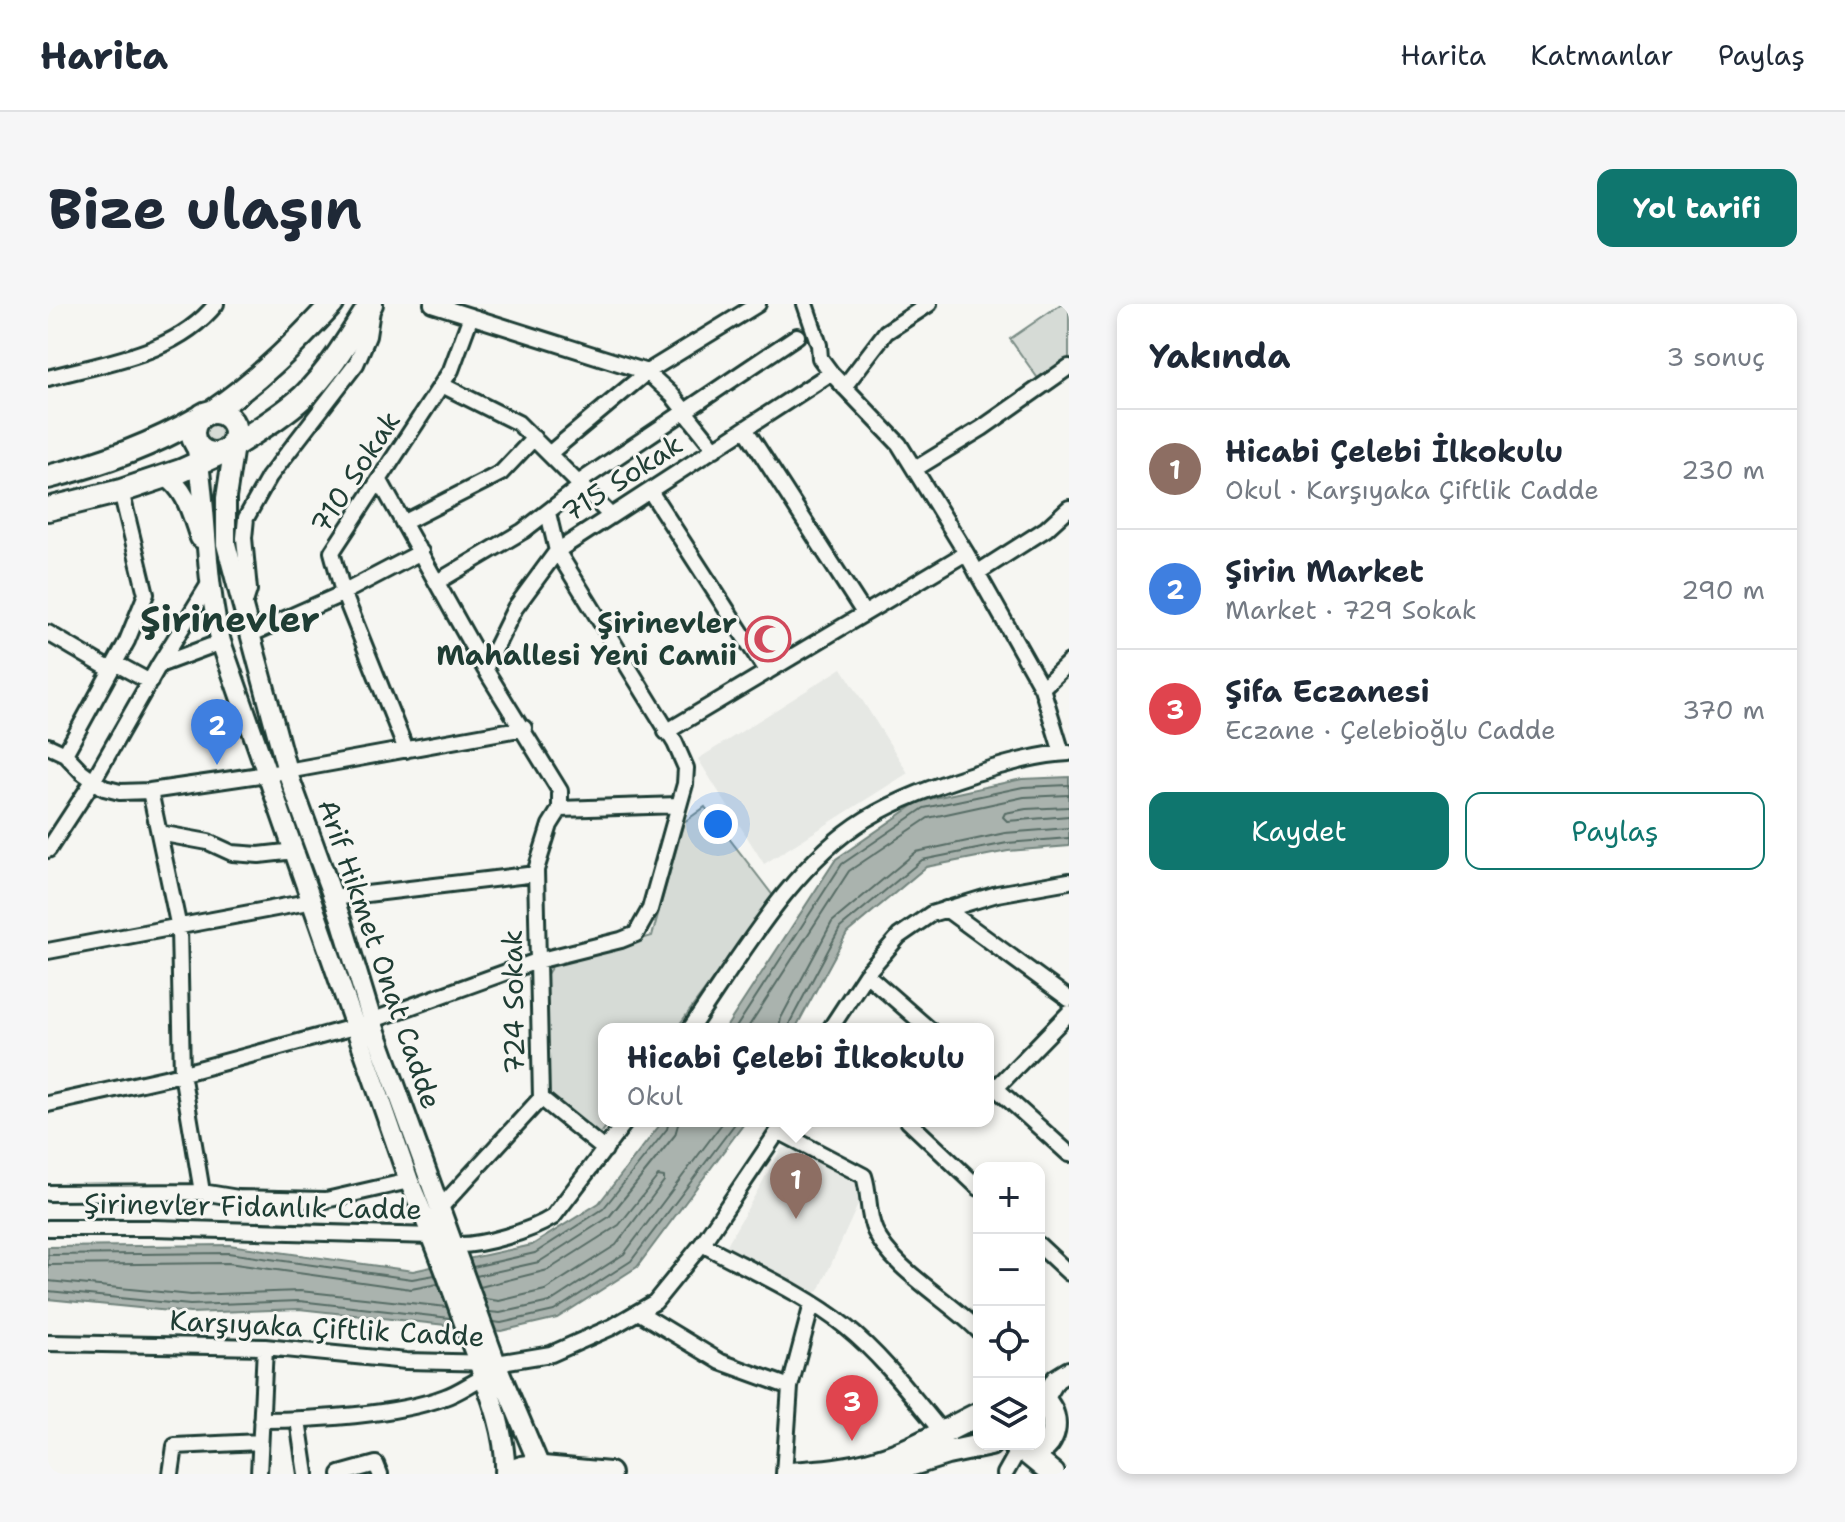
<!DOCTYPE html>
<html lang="tr">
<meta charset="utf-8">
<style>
body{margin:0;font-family:"Shantell Sans",sans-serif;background:#f6f6f7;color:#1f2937}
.controls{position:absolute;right:24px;bottom:24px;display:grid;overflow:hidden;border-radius:16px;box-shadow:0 4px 12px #0003}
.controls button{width:72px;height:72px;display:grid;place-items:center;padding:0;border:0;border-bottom:2px solid #e0e1e3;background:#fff;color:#1f2937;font:40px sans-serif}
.you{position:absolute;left:670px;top:520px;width:28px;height:28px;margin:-20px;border:6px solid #fff;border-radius:50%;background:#1a73e8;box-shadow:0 0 0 12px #1a73e833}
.badge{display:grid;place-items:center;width:52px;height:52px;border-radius:50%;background:#0f766e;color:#fff;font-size:26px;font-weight:700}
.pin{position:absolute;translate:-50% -66px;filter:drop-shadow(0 2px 4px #0008)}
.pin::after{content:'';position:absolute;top:42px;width:28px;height:24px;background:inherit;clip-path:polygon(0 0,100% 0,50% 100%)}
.popup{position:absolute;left:550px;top:719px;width:396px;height:104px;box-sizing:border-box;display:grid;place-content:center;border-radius:16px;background:#fff;filter:drop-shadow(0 2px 6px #0005);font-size:26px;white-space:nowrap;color:#747a83}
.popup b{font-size:30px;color:#1f2937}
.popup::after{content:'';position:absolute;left:50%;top:100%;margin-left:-16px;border:16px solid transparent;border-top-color:#fff}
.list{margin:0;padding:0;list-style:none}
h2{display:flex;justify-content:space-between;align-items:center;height:104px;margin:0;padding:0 32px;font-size:34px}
h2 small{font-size:26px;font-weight:400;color:#747a83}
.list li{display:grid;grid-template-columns:52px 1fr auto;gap:24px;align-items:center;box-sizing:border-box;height:120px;padding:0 32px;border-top:2px solid #e0e1e3}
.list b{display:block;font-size:30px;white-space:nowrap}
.list p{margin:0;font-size:26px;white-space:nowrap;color:#747a83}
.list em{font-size:26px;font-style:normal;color:#747a83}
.actions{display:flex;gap:16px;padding:24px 32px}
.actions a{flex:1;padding:18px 0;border:2px solid #0f766e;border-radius:16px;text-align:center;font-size:28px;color:#0f766e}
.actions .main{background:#0f766e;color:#fff}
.icon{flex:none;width:44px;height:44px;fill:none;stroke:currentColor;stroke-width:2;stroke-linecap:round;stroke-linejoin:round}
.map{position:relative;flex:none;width:1021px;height:1170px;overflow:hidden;border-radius:16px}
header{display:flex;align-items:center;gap:48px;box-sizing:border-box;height:112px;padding:0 40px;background:#fff;border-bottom:2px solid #e0e1e3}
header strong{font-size:38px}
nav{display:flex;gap:44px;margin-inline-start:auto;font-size:28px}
.intro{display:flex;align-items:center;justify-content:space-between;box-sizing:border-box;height:192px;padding:0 48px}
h1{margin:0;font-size:56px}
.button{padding:20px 36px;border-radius:16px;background:#0f766e;color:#fff;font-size:28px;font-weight:700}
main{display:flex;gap:48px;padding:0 48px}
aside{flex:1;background:#fff;border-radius:16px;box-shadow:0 4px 12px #0003}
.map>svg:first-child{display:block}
.built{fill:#e6e8e4}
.green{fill:#d6dbd6;stroke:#7a8c85;stroke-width:2}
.water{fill:#aab3ae;stroke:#72847d;stroke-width:2}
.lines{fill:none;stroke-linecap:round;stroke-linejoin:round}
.shore{stroke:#576c65;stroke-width:2}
.minor-casing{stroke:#1f3d34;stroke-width:20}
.major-casing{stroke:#1f3d34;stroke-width:24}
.highway-casing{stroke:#1f3d34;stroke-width:28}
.minor{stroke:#f6f6f2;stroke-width:14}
.major{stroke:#f6f6f2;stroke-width:18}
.highway{stroke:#f6f6f2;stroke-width:22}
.labels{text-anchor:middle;stroke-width:6;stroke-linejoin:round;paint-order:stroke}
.street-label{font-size:28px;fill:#1f3d34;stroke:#f6f6f2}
.poi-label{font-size:28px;font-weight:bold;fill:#1f3d34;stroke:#f6f6f2;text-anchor:end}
.district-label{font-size:36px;font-weight:bold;fill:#1f3d34;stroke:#f6f6f2}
</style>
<header>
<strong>Harita</strong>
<nav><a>Harita</a><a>Katmanlar</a><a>Paylaş</a></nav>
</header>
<div class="intro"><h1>Bize ulaşın</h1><a class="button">Yol tarifi</a></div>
<main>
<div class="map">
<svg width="1021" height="1170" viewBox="0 0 1021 1170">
<rect width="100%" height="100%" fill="#f6f6f2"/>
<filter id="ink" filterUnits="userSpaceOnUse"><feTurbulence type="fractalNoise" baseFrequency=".0125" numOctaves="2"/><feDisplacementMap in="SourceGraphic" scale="16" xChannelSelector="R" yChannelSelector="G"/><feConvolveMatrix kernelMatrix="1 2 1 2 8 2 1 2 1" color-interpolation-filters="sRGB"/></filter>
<g filter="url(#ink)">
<path class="built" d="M 794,364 L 860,469 L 716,560 L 650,455 Z
M 743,843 L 817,885 L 771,987 L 759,991 L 676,946 L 733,845 Z"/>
<path class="green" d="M 1013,0 L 1021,0 L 1021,56 L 991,76 L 962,35 Z
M154 129a12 12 0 1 1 24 0a12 12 0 1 1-24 0Z
M 657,503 L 726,593 L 628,725 L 556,725 L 556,817 L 562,817 L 552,831 L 498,787 L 495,676 L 505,661 L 604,632 L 636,518 Z"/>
<path class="water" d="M 1021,473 L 1021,542 L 960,547 L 878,563 L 799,629 L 747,725 L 677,725 L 788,555 L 872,497 L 974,475 Z
M 615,817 L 698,817 L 589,963 L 509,1014 L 453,1027 L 251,1005 L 142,1009 L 0,995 L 0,943 L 181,941 L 365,967 L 484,941 L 551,899 Z"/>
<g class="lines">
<path class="shore" d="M 1021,503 L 978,505 L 957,509 L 955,513 L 959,517 L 1021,512
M 687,725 L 794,560 L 876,504 L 975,483 L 1021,481
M 699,725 L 801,567 L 880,514 L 976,493 L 1021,491
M 731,725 L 733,714 L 784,618 L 868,548 L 957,529 L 1021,524
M 741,725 L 742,718 L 792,624 L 874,556 L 959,539 L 1021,534
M 0,951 L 180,949 L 364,975 L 387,971
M 0,961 L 180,959 L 363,985 L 390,980
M 425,963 L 487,949 L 555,905 L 619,825 L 621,817
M 428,972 L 491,958 L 561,913 L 627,831 L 631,817
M 0,977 L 143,991 L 252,987 L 399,1003
M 432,983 L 500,966 L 571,921 L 610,872 L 616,873 L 616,877 L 568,941 L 497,986 L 451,997 L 437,995
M 0,987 L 142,1001 L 251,997 L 402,1014
M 441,1008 L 452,1009 L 502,998 L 576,950 L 676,817
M 445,1018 L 453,1019 L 506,1007 L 583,957 L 689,817"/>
<g class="minor-casing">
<path id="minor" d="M 384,0 L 599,68 L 624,91 L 667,145
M 757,0 L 771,41 L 772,54 L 783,69 L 851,140 L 918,249 L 994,384 L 1014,449
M 0,74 C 59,58 128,50 168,0
M 394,81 L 470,119 L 563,212
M 796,83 L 838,28 L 881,0
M 698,126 L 816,309
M 502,149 L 599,68 L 710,0
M 867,165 L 934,124 L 1021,63
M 332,177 L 437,365 L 512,487 L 512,505
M 530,179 L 749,32
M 602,187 L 719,368
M 355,219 L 453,169 L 486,134
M 929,269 L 998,225 L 1021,204
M 389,278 L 475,227 L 533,182
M 195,305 L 201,286 L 196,234 L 198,214 L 221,173 L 308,60 L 320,32 L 324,6
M 0,329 L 63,366
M 201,331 L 287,293 L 373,248
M 67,359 L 102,378
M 111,361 L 173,338
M 437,365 L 467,304 L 509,247 L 783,69
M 994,384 L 1021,358
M 618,428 L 918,249
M 0,442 L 17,450 L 34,468 L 56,484 L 72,488 L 102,487 L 239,467 L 476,424
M 358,446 L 295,288 L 284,248 L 403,66 L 423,12
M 17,450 L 79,337 L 98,290 L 73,187
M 102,487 L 131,624 L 134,769 L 154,888
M 512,505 L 630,501
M 111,529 L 160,538 L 184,549 L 211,551 L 247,547
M 0,546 L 45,477 L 111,361 L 161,280
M 285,594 L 488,570
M 898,605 L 1021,695
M 0,647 L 265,597
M 818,670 L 881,725
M 642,725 C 691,655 744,560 818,515 C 851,495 888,482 925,470 C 955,461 990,450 1021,449
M 782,725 L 818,670 L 851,632 L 883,610 L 949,590 L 1021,577
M 940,777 L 1021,850
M 948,784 L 1021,709
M 493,794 L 557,846
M 0,800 L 121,773 L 306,723 L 489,657 L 573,636 L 588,630 L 602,605 L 637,480 L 638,464 L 627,439 L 509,247 L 500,209
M 860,817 L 931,884
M 732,828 L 816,872 C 822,890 819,910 827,927 C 843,964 902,997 931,1027
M 0,889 L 154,888 L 190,894 L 278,896 L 361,877
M 392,904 L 493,794 L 488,566 L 502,521 L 512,505
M 0,924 L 105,924 L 385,932 C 392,935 401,941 408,941 C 434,942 483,927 505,913 L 578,817
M 654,940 C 702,966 756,989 798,1023 C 835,1053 864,1092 894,1128
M 991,941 L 1021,969
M 592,1009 L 673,1058 L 742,1083
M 0,1039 L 217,1043 L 358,1057 L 448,1059 L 503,1050 L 564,1023 L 607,998 L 654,940 L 737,817
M 213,1116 C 264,1116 350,1111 397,1093 C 410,1089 423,1079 436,1073
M 250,1116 L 258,1170
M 123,1170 L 127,1142 L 212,1138
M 211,1170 L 217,1043
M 292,1170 L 328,1160 L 332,1170
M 736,1170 L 742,1083 L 764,1000
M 957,1170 L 971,1145"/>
</g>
<g class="major-casing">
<path id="major" d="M 187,135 L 178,194 L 178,240 L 239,467 L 293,615 L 324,717 L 448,1059 L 495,1170
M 148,140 C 160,206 156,273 173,338 L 361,877 C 384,930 404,984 423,1039 C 438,1080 459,1126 457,1170
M 117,172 C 139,185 144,212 152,234
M 996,1095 L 1008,1075 L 1021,1067"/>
</g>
<g class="highway-casing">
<path id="highway" d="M145 129a21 21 0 1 1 42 0a21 21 0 1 1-42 0Z
M 164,108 C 211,76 246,41 284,0
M 179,146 C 205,129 233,113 256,92 C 283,66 303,31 323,0
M 0,173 C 53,160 104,141 151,114
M 0,205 L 73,187 L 133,167 L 173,149
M 965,1140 C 1002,1168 1021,1110 991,1094
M 977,1147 L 1005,1170
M 484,1163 L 561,1170
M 839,1168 L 899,1149 L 942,1140
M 463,1170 C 473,1161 484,1161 494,1169
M 742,1170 C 771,1168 801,1166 829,1157 C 864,1147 898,1126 931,1110"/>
</g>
<use href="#minor" class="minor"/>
<use href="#major" class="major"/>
<use href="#highway" class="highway"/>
</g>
</g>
<defs>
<g id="mosque-ring" transform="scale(2.3)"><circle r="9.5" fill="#f6f6f2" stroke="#d1495b" stroke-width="1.5"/><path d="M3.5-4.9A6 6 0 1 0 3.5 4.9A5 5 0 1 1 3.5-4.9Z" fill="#d1495b"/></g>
</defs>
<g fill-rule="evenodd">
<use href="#mosque-ring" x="720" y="335"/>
</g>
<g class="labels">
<g class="street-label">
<text transform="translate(307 168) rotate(-57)" y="10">710 Sokak</text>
<text transform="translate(574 174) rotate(-33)" y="10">715 Sokak</text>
<text transform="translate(332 650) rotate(71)" y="10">Arif Hikmet Onat Cadde</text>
<text transform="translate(465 698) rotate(-91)" y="10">724 Sokak</text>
<text transform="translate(205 902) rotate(1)" y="10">Şirinevler Fidanlık Cadde</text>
<text transform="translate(279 1024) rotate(3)" y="10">Karşıyaka Çiftlik Cadde</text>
</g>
<g class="poi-label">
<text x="689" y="329">Şirinevler<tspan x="689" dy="32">Mahallesi Yeni Camii</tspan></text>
</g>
<g class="district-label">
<text x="182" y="328">Şirinevler</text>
</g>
</g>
</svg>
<div class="controls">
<button>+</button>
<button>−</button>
<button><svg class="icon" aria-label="locate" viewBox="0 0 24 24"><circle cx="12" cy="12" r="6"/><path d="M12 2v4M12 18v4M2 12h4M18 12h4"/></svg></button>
<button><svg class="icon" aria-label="layers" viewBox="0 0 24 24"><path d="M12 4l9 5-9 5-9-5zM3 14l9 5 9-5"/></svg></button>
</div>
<div class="you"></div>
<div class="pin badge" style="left:748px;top:915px;background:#8d6e63">1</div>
<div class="popup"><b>Hicabi Çelebi İlkokulu</b>Okul</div>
<div class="pin badge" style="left:169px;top:461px;background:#3f7fe0">2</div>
<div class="pin badge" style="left:804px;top:1137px;background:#e0444e">3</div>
</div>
<aside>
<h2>Yakında<small>3 sonuç</small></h2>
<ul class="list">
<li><span class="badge" style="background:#8d6e63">1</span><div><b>Hicabi Çelebi İlkokulu</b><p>Okul · Karşıyaka Çiftlik Cadde</p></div><em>230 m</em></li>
<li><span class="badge" style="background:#3f7fe0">2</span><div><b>Şirin Market</b><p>Market · 729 Sokak</p></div><em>290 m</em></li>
<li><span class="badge" style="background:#e0444e">3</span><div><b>Şifa Eczanesi</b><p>Eczane · Çelebioğlu Cadde</p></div><em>370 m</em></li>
</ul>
<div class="actions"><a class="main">Kaydet</a><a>Paylaş</a></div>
</aside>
</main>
